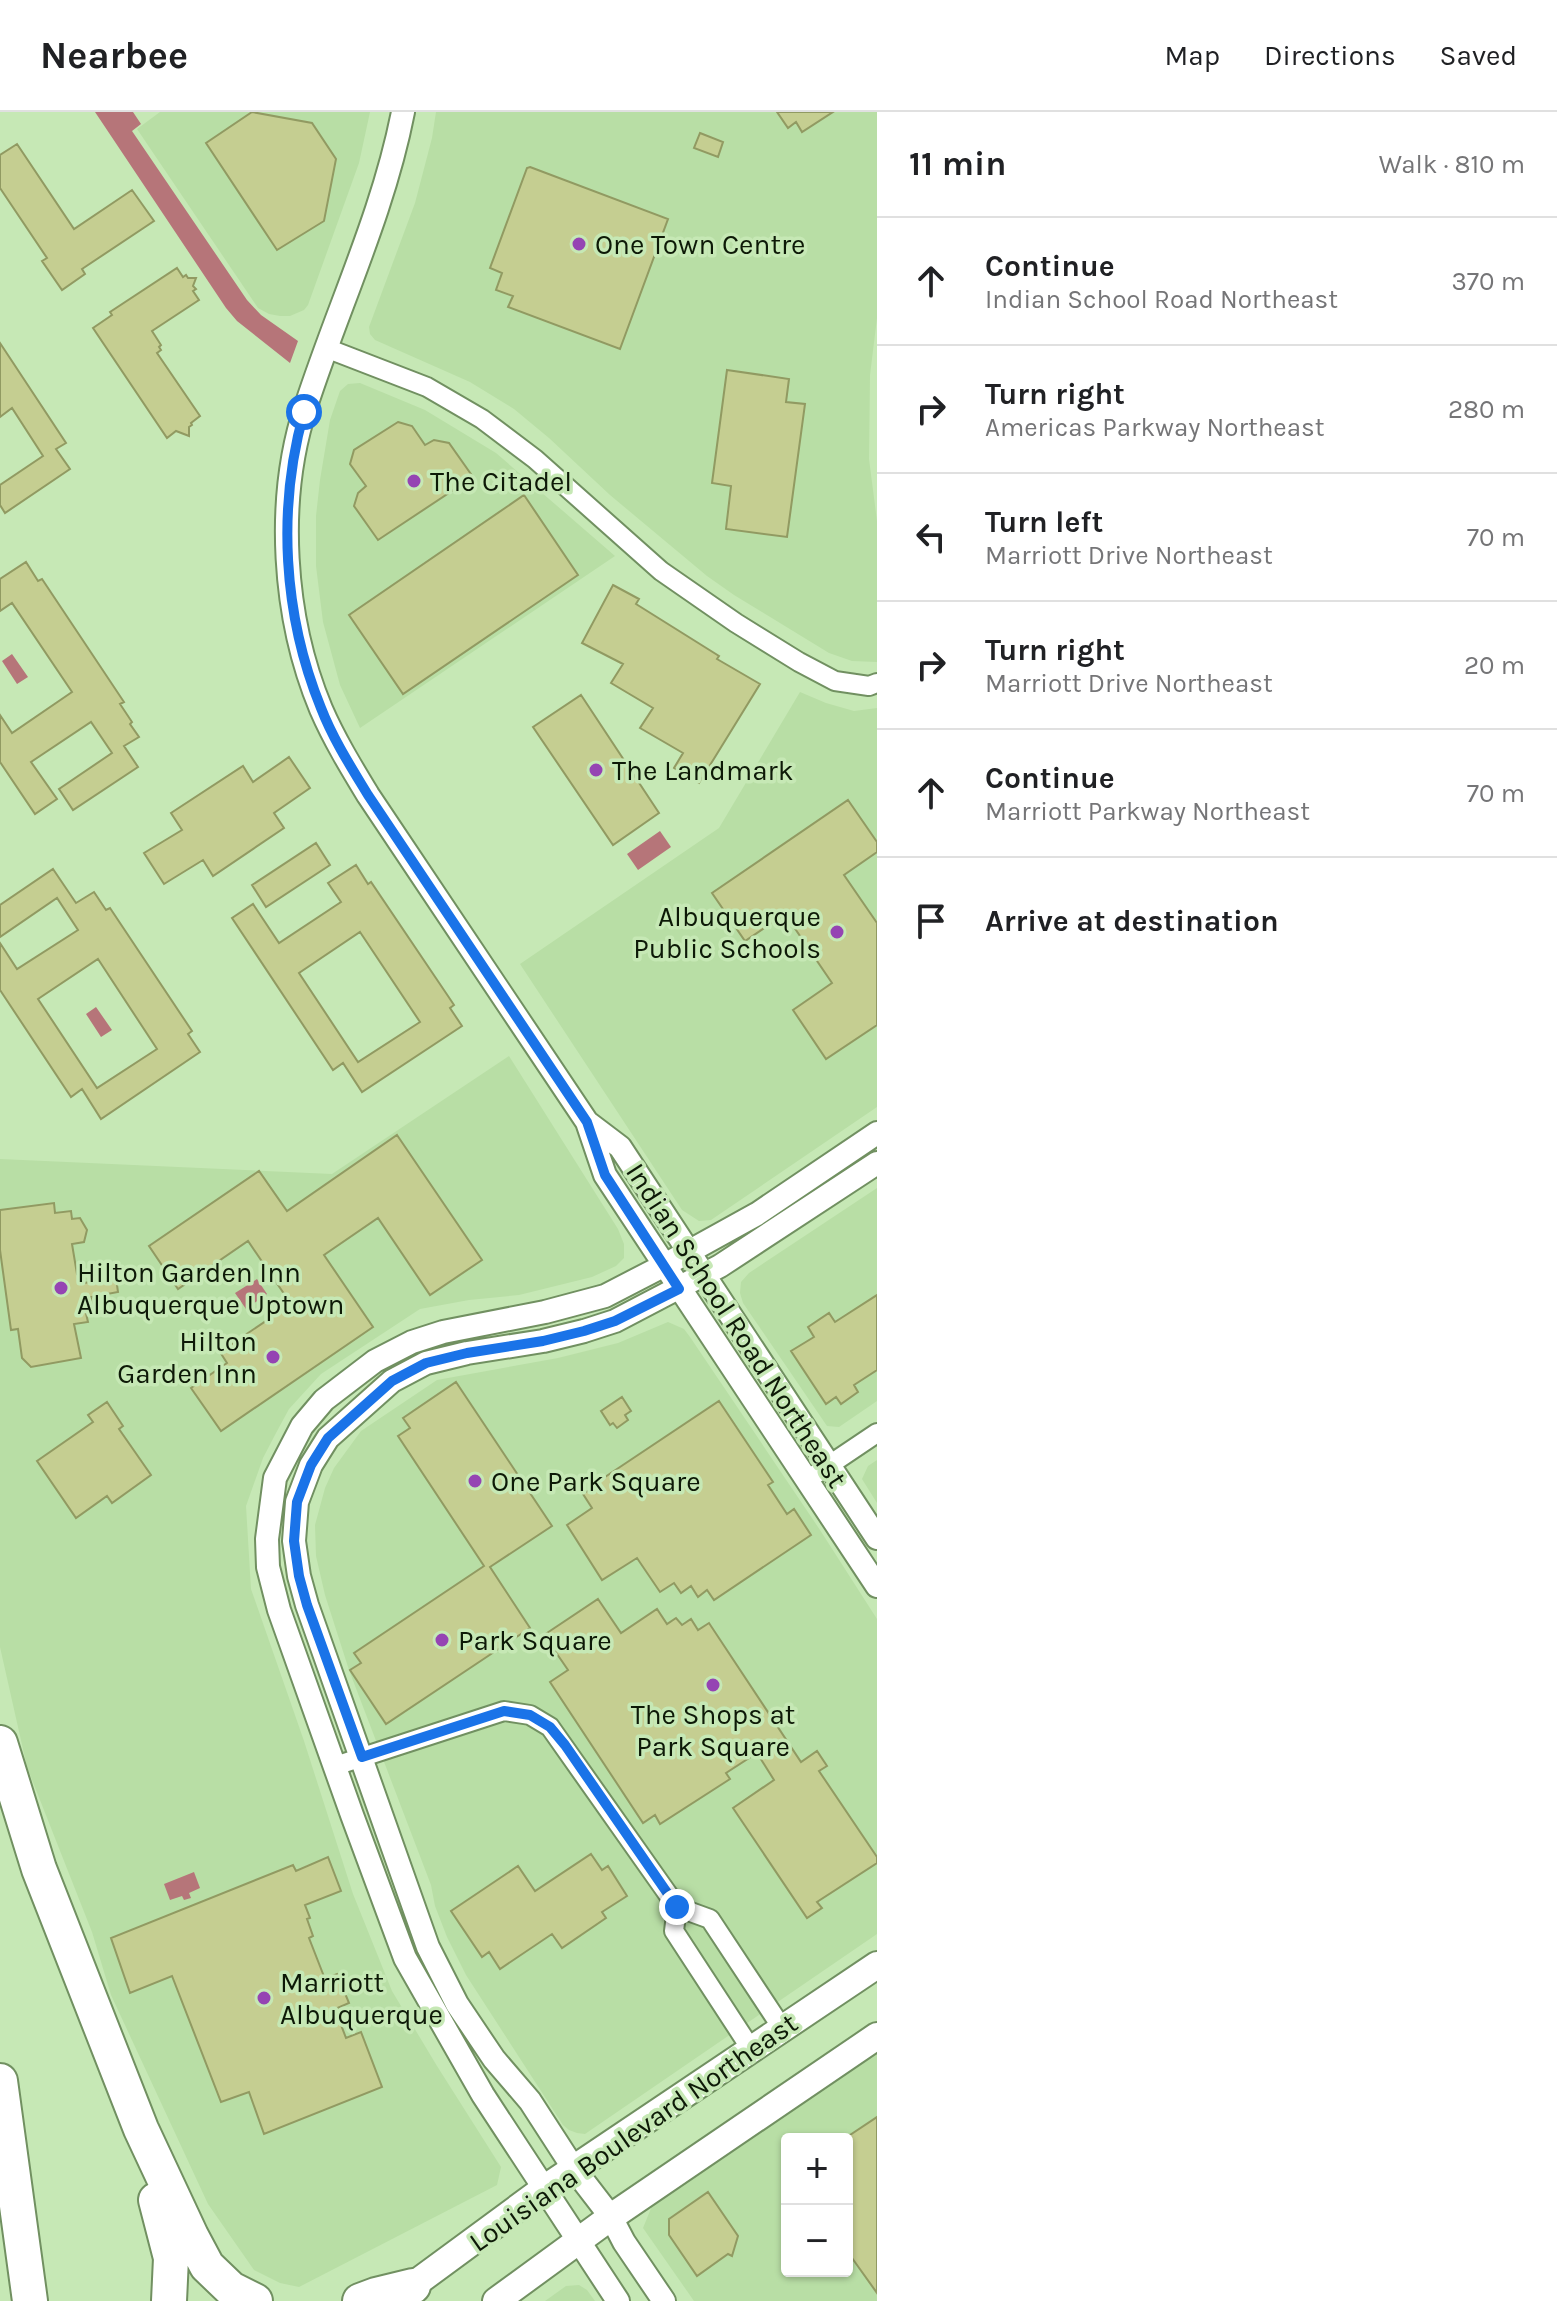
<!DOCTYPE html>
<meta charset="utf-8">
<style>
body{margin:0;font-family:Karla,sans-serif;background:#f2f2f2;color:#202124}
.controls{position:absolute;right:24px;bottom:24px;display:grid;overflow:hidden;border-radius:8px;box-shadow:0 2px 6px #0004}
.controls button{width:72px;height:72px;display:grid;place-items:center;padding:0;border:0;border-bottom:2px solid #e0e0e0;background:#fff;color:#202124;font:40px sans-serif}
.stop{position:absolute;width:24px;height:24px;margin:-18px;border:6px solid #1a73e8;border-radius:50%;background:#fff}
.stop.end{background:#1a73e8;border-color:#fff;box-shadow:0 2px 8px #0008}
.list{margin:0;padding:0;list-style:none}
h2{display:flex;justify-content:space-between;align-items:center;height:104px;margin:0;padding:0 32px;font-size:34px}
h2 small{font-size:26px;font-weight:400;color:#757577}
.list li{display:grid;grid-template-columns:52px 1fr auto;gap:24px;align-items:center;box-sizing:border-box;height:128px;padding:0 32px;border-top:2px solid #e0e0e0}
.list b{display:block;font-size:30px;white-space:nowrap}
.list p{margin:0;font-size:26px;white-space:nowrap;color:#757577}
.list em{font-size:26px;font-style:normal;color:#757577}
.icon{flex:none;width:44px;height:44px;fill:none;stroke:currentColor;stroke-width:2;stroke-linecap:round;stroke-linejoin:round}
.map{position:relative;flex:none;width:877px;height:2189px;overflow:hidden}
header{display:flex;align-items:center;gap:48px;box-sizing:border-box;height:112px;padding:0 40px;background:#fff;border-bottom:2px solid #e0e0e0}
header strong{font-size:38px}
nav{display:flex;gap:44px;margin-inline-start:auto;font-size:28px}
main{display:flex}
aside{flex:1;background:#fff}
.map>svg:first-child{display:block}
.built{fill:#b8dea5;fill-rule:evenodd}
.water{fill:#b67579}
.building{fill:#c5ce91;stroke:#919a62;stroke-width:2;fill-rule:evenodd}
.lines{fill:none;stroke-linecap:round;stroke-linejoin:round}
.minor-casing{stroke:#719061;stroke-width:22}
.tertiary-casing{stroke:#719061;stroke-width:26}
.secondary-casing{stroke:#719061;stroke-width:30}
.motorway-casing{stroke:#719061;stroke-width:38}
.minor{stroke:#fff;stroke-width:18}
.tertiary{stroke:#fff;stroke-width:22}
.secondary{stroke:#fff;stroke-width:26}
.motorway{stroke:#fff;stroke-width:34}
.route{stroke:#1a73e8;stroke-width:10}
.poi-dot{fill:#9544b3;stroke:#c6e8b5;stroke-width:3}
.labels{text-anchor:middle;stroke-width:7;stroke-linejoin:round;paint-order:stroke}
.poi-label{font-size:28px;fill:#0d1907;stroke:#c6e8b5;text-anchor:start}
.street-label{font-size:28px;fill:#0d1907;stroke:#c6e8b5}
</style>
<header>
<strong>Nearbee</strong>
<nav><a>Map</a><a>Directions</a><a>Saved</a></nav>
</header>
<main>
<div class="map">
<svg width="877" height="2189" viewBox="0 0 877 2189">
<rect width="100%" height="100%" fill="#c6e8b5"/>
<path class="built" d="M 160,0 L 370,0 L 359,51 L 308,193 L 304,198 L 290,204 L 280,204 L 269,202 L 258,196 L 137,17 Z
M 436,0 L 877,0 L 877,206 L 870,263 L 869,347 L 877,409 L 877,550 L 852,549 L 829,541 L 734,483 L 707,464 L 610,383 L 549,326 L 514,297 L 470,270 L 375,228 L 370,222 L 369,215 L 415,91 L 432,26 Z
M 360,271 L 425,298 L 496,341 L 615,444 L 360,616 L 340,573 L 323,510 L 316,454 L 316,404 L 320,368 L 330,308 L 340,279 L 348,272 Z
M 800,580 L 826,591 L 854,599 L 877,596 L 877,995 L 711,1108 L 699,1109 L 682,1098 L 520,852 L 719,716 Z
M 509,944 L 618,1117 L 624,1132 L 624,1146 L 616,1154 L 592,1165 L 519,1183 L 469,1188 L 420,1197 L 321,1262 L 289,1297 L 276,1321 L 263,1346 L 246,1394 L 251,1477 L 304,1629 L 353,1782 L 392,1879 L 437,1954 L 501,2055 L 497,2073 L 299,2175 L 280,2171 L 254,2158 L 208,2092 L 111,1883 L 92,1820 L 27,1655 L 0,1535 L 0,1047 L 332,1062 Z
M 877,1076 L 877,1289 L 839,1315 L 827,1314 L 743,1191 L 740,1181 L 741,1170 L 749,1161 Z
M 668,1210 L 684,1217 L 690,1225 L 820,1418 L 877,1507 L 877,1822 L 585,2022 L 577,2021 L 569,2018 L 563,2013 L 466,1863 L 447,1825 L 435,1794 L 431,1773 L 349,1558 L 325,1483 L 316,1444 L 315,1413 L 325,1376 L 334,1356 L 361,1319 L 437,1268 L 558,1246 L 618,1231 Z
M 877,1348 L 877,1391 L 862,1367 L 868,1354 Z
M 877,1938 L 877,2189 L 694,2189 L 643,2116 L 652,2094 ZM 787,2027 L 847,2027 L 847,2159 L 787,2159 Z
M 579,2173 L 587,2178 L 595,2189 L 545,2189 L 566,2174 Z"/>
<path class="water" d="M 95,0 L 133,0 L 141,12 L 132,19 L 247,188 L 261,203 L 298,229 L 290,251 L 237,209 L 226,196 Z
M 12,542 L 28,565 L 17,572 L 2,549 Z
M 660,719 L 671,735 L 638,758 L 627,742 Z
M 96,895 L 112,918 L 101,925 L 86,902 Z
M 257,1167 L 267,1182 L 246,1197 L 235,1181 Z
M 194,1760 L 200,1776 L 189,1781 L 191,1786 L 184,1788 L 182,1784 L 170,1788 L 164,1772 Z"/>
<path class="building" d="M 252,0 L 312,11 L 336,47 L 324,109 L 277,138 L 206,31 Z
M 777,0 L 833,0 L 802,20 L 796,10 L 788,16 Z
M 700,21 L 723,30 L 718,45 L 694,36 Z
M 17,32 L 74,117 L 132,78 L 154,109 L 82,157 L 85,162 L 62,178 L 42,149 L 47,146 L 0,76 L 0,43 Z
M 530,55 L 668,107 L 620,237 L 508,195 L 513,184 L 496,178 L 502,161 L 490,156 L 527,56 Z
M 177,156 L 183,165 L 186,163 L 188,166 L 196,166 L 193,174 L 196,177 L 193,179 L 199,188 L 152,219 L 161,233 L 159,235 L 161,238 L 157,241 L 200,304 L 191,311 L 192,313 L 189,315 L 189,324 L 176,319 L 167,326 L 93,216 L 112,203 L 110,200 Z
M 0,231 L 66,331 L 56,337 L 70,357 L 5,401 L 0,393 L 0,373 L 43,344 L 12,296 L 0,305 Z
M 727,258 L 789,267 L 786,290 L 805,292 L 787,425 L 726,417 L 731,374 L 712,371 Z
M 398,310 L 412,314 L 425,333 L 434,328 L 449,331 L 473,365 L 378,428 L 354,394 L 358,381 L 366,374 L 350,352 L 354,338 Z
M 524,383 L 578,463 L 403,582 L 349,503 Z
M 26,450 L 38,469 L 42,467 L 124,590 L 120,592 L 132,610 L 130,612 L 139,625 L 124,634 L 138,655 L 73,698 L 59,677 L 112,641 L 91,610 L 31,650 L 57,687 L 35,702 L 0,650 L 0,603 L 12,621 L 72,580 L 12,491 L 0,499 L 0,467 Z
M 613,473 L 639,487 L 636,492 L 719,544 L 717,547 L 760,572 L 699,671 L 674,656 L 683,641 L 640,616 L 653,596 L 611,571 L 623,552 L 582,531 Z
M 581,583 L 659,701 L 613,733 L 533,615 Z
M 289,645 L 310,676 L 274,701 L 284,716 L 213,764 L 203,748 L 164,772 L 144,741 L 182,718 L 171,701 L 243,654 L 253,670 Z
M 848,688 L 877,730 L 877,740 L 844,763 L 877,811 L 877,913 L 826,947 L 793,898 L 832,871 L 785,802 L 745,829 L 712,781 Z
M 316,731 L 330,753 L 266,795 L 252,773 Z
M 356,753 L 368,772 L 371,770 L 448,884 L 454,893 L 450,896 L 462,914 L 362,980 L 343,951 L 333,958 L 232,806 L 253,792 L 279,831 L 341,790 L 328,771 ZM 360,820 L 420,910 L 358,950 L 299,861 Z
M 53,757 L 76,791 L 94,780 L 106,798 L 110,796 L 192,919 L 188,922 L 200,940 L 101,1007 L 82,977 L 71,985 L 0,878 L 0,831 L 17,857 L 78,818 L 57,786 L 0,825 L 0,793 ZM 98,847 L 157,937 L 97,976 L 38,887 Z
M 397,1023 L 482,1148 L 430,1183 L 378,1106 L 324,1143 L 373,1215 L 221,1319 L 191,1276 L 227,1251 L 220,1240 L 291,1192 L 248,1129 L 178,1177 L 149,1134 L 259,1059 L 287,1099 Z
M 54,1091 L 55,1101 L 71,1099 L 72,1107 L 80,1106 L 87,1118 L 84,1130 L 72,1132 L 77,1162 L 83,1161 L 84,1171 L 116,1166 L 118,1180 L 91,1185 L 92,1196 L 85,1197 L 88,1210 L 74,1212 L 81,1246 L 31,1255 L 22,1246 L 18,1217 L 11,1218 L 0,1138 L 0,1098 Z
M 877,1183 L 877,1258 L 854,1273 L 858,1280 L 841,1292 L 836,1285 L 826,1292 L 791,1239 L 814,1225 L 808,1215 L 829,1201 L 835,1210 Z
M 456,1270 L 552,1414 L 490,1455 L 530,1516 L 386,1612 L 350,1558 L 361,1551 L 354,1541 L 484,1454 L 398,1324 L 410,1316 L 403,1306 Z
M 622,1285 L 631,1299 L 625,1303 L 628,1308 L 617,1316 L 613,1311 L 610,1313 L 601,1299 Z
M 719,1289 L 773,1370 L 768,1373 L 787,1402 L 794,1397 L 811,1423 L 714,1488 L 707,1478 L 698,1485 L 691,1474 L 681,1481 L 674,1471 L 660,1480 L 637,1446 L 602,1468 L 567,1413 L 592,1396 L 583,1382 L 591,1377 L 590,1375 Z
M 107,1290 L 123,1314 L 119,1317 L 151,1363 L 112,1391 L 107,1384 L 76,1406 L 37,1349 L 93,1310 L 88,1303 Z
M 598,1487 L 621,1521 L 657,1497 L 667,1512 L 676,1506 L 682,1513 L 691,1507 L 698,1518 L 709,1511 L 801,1650 L 817,1639 L 827,1654 L 819,1659 L 877,1745 L 877,1751 L 817,1790 L 822,1796 L 807,1806 L 733,1696 L 774,1668 L 757,1641 L 726,1661 L 730,1667 L 660,1712 L 655,1703 L 643,1711 L 550,1570 L 568,1558 L 544,1523 Z
M 591,1742 L 602,1758 L 608,1754 L 627,1784 L 602,1800 L 606,1806 L 562,1836 L 552,1822 L 500,1857 L 489,1840 L 482,1845 L 451,1799 L 518,1754 L 535,1779 Z
M 328,1745 L 341,1779 L 305,1793 L 310,1806 L 307,1807 L 313,1824 L 309,1826 L 325,1867 L 337,1862 L 349,1891 L 335,1897 L 346,1926 L 361,1920 L 382,1975 L 264,2022 L 249,1980 L 221,1990 L 172,1864 L 130,1881 L 111,1826 L 293,1753 L 296,1759 Z
M 877,2005 L 877,2181 L 847,2139 L 847,2025 Z
M 708,2080 L 738,2124 L 732,2144 L 728,2142 L 697,2164 L 669,2123 L 669,2107 Z"/>
<g class="lines">
<g class="minor-casing">
<path id="minor" d="M 326,236 L 427,275 L 482,307 L 535,347 L 661,459 L 736,511 L 799,550 L 835,569 L 869,574 L 877,571
M 807,1368 L 877,1321
M 335,1654 L 504,1599 L 530,1603 L 550,1615 L 677,1795 L 710,1807 L 782,1916
M 677,1795 L 674,1819 L 751,1937"/>
</g>
<g class="tertiary-casing">
<path id="tertiary" d="M 403,0 C 383,102 338,195 306,294 C 275,388 283,506 321,597 C 334,627 351,655 368,683 L 587,1010 L 605,1063 L 877,1474
M 587,1010 L 620,1035 L 877,1426
M 618,2189 L 483,1983 L 405,1846 L 352,1703 L 279,1498 L 268,1455 L 267,1427 L 275,1366 L 302,1314 L 324,1288 L 375,1249 L 412,1230 L 443,1220 L 545,1200 L 605,1184 L 663,1154 L 757,1102 L 877,1021
M 664,2189 L 624,2130 L 611,2105 L 574,2057 L 530,1989 L 494,1947 L 457,1892 L 428,1835 L 307,1493 L 299,1464 L 294,1429 L 297,1390 L 311,1353 L 328,1326 L 392,1269 L 426,1251 L 467,1241 L 543,1229 L 584,1219 L 615,1209 L 720,1154 L 877,1051"/>
</g>
<g class="secondary-casing">
<path id="secondary" d="M 397,2185 L 545,2076 L 877,1853
M 496,2189 L 611,2105 L 877,1924"/>
</g>
<g class="motorway-casing">
<path id="motorway" d="M 0,1631 L 39,1757 L 141,2017 L 191,2124 L 207,2154 L 231,2177 L 255,2189
M 0,1969 L 30,2189
M 156,2088 L 171,2146 L 169,2189
M 360,2189 L 376,2183 L 413,2174"/>
</g>
<use href="#minor" class="minor"/>
<use href="#tertiary" class="tertiary"/>
<use href="#secondary" class="secondary"/>
<use href="#motorway" class="motorway"/>
</g>
<g class="lines">
<path class="route" d="M 304,300 C 277,396 283,503 321,596 C 333,627 351,655 368,683 L 587,1010 L 605,1063 L 679,1177 L 615,1209 L 584,1219 L 543,1229 L 467,1241 L 426,1251 L 392,1269 L 328,1326 L 311,1353 L 297,1390 L 294,1429 L 299,1464 L 307,1493 L 362,1645 L 504,1599 L 530,1603 L 550,1615 L 565,1633 L 677,1795"/>
</g>
<g class="poi-dot">
<circle cx="579" cy="132" r="8"/>
<circle cx="414" cy="369" r="8"/>
<circle cx="596" cy="658" r="8"/>
<circle cx="837" cy="820" r="8"/>
<circle cx="61" cy="1176" r="8"/>
<circle cx="273" cy="1245" r="8"/>
<circle cx="475" cy="1369" r="8"/>
<circle cx="442" cy="1528" r="8"/>
<circle cx="713" cy="1573" r="8"/>
<circle cx="264" cy="1886" r="8"/>
</g>
<g class="labels">
<g class="poi-label">
<text x="595" y="142">One Town Centre</text>
<text x="430" y="379">The Citadel</text>
<text x="612" y="668">The Landmark</text>
<text x="821" y="814" text-anchor="end">Albuquerque<tspan x="821" dy="32">Public Schools</tspan></text>
<text x="77" y="1170">Hilton Garden Inn<tspan x="77" dy="32">Albuquerque Uptown</tspan></text>
<text x="257" y="1239" text-anchor="end">Hilton<tspan x="257" dy="32">Garden Inn</tspan></text>
<text x="491" y="1379">One Park Square</text>
<text x="458" y="1538">Park Square</text>
<text x="713" y="1612" text-anchor="middle">The Shops at<tspan x="713" dy="32">Park Square</tspan></text>
<text x="280" y="1880">Marriott<tspan x="280" dy="32">Albuquerque</tspan></text>
</g>
<g class="street-label">
<text transform="translate(737 1213) rotate(57)" y="10">Indian School Road Northeast</text>
<text transform="translate(633 2020) rotate(-35)" y="10">Louisiana Boulevard Northeast</text>
</g>
</g>
</svg>
<div class="controls">
<button>+</button>
<button>−</button>
</div>
<div class="stop" style="left:304px;top:300px"></div>
<div class="stop end" style="left:677px;top:1795px"></div>
</div>
<aside>
<h2>11 min<small>Walk · 810 m</small></h2>
<ul class="list">
<li><svg class="icon" aria-label="ahead" viewBox="0 0 24 24"><path d="M12 20V5M6 11l6-6 6 6"/></svg><div><b>Continue</b><p>Indian School Road Northeast</p></div><em>370 m</em></li>
<li><svg class="icon" aria-label="right" viewBox="0 0 24 24"><path d="M7 20v-9h11M14 6l5 5-5 5"/></svg><div><b>Turn right</b><p>Americas Parkway Northeast</p></div><em>280 m</em></li>
<li><svg class="icon" aria-label="left" viewBox="0 0 24 24"><path d="M17 20v-9H6M10 6l-5 5 5 5"/></svg><div><b>Turn left</b><p>Marriott Drive Northeast</p></div><em>70 m</em></li>
<li><svg class="icon" aria-label="right" viewBox="0 0 24 24"><path d="M7 20v-9h11M14 6l5 5-5 5"/></svg><div><b>Turn right</b><p>Marriott Drive Northeast</p></div><em>20 m</em></li>
<li><svg class="icon" aria-label="ahead" viewBox="0 0 24 24"><path d="M12 20V5M6 11l6-6 6 6"/></svg><div><b>Continue</b><p>Marriott Parkway Northeast</p></div><em>70 m</em></li>
<li><svg class="icon" aria-label="arrive" viewBox="0 0 24 24"><path d="M6 21V4h12l-3 4 3 4H6"/></svg><div><b>Arrive at destination</b></div></li>
</ul>
</aside>
</main>
